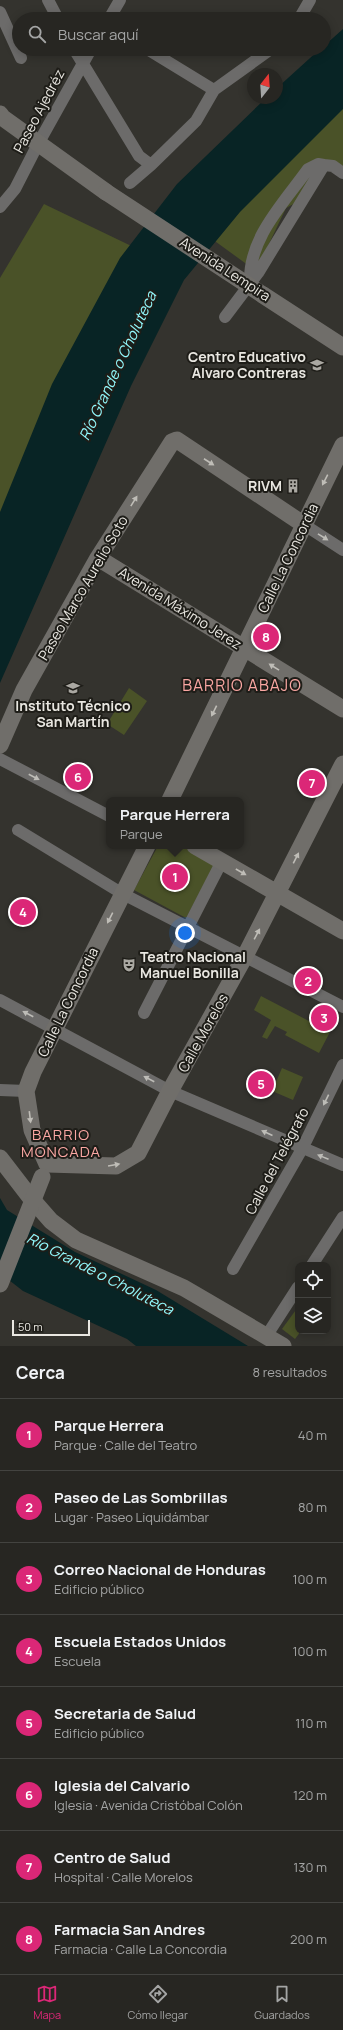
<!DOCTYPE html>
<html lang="es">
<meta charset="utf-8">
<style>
body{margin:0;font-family:Manrope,sans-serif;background:#2f2e2a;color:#f1f3f6}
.controls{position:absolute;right:12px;bottom:12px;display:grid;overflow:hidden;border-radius:8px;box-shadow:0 2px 10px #0003}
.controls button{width:36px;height:36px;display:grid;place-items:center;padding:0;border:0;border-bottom:1px solid #434340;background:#272622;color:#f1f3f6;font:20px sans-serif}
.compass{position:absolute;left:247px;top:68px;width:36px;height:36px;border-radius:50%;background:#272622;box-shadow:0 2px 10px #0003;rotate:17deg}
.scale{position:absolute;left:12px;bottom:10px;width:78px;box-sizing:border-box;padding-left:4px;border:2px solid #e9e7e1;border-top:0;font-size:11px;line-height:14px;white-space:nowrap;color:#e9e7e1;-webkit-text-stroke:3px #1e1d18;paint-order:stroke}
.you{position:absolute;left:185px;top:933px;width:14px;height:14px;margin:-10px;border:3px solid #fff;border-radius:50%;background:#1a73e8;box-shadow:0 0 0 6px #1a73e833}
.badge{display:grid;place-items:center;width:26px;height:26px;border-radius:50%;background:#db2777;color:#fff;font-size:13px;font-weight:700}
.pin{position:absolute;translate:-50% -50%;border:2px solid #fff;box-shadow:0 1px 4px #0006}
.popup{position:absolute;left:106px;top:797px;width:138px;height:52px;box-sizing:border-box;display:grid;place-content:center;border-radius:8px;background:#272622;filter:drop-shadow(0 1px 3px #0005);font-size:13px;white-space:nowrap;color:#a4a5a5}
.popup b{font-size:15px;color:#f1f3f6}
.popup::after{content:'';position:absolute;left:50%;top:100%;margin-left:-8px;border:8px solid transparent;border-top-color:#272622}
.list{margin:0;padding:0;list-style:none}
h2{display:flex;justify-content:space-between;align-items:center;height:52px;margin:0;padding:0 16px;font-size:17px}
h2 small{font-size:13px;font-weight:400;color:#a4a5a5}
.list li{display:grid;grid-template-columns:26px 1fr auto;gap:12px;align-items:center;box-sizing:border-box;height:72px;padding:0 16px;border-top:1px solid #434340}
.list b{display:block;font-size:15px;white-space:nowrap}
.list p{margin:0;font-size:13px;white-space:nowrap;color:#a4a5a5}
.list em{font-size:13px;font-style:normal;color:#a4a5a5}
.icon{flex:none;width:22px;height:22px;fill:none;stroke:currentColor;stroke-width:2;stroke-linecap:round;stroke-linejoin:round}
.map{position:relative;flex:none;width:343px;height:1346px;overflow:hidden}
.search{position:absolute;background:#272622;box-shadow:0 2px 10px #0003;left:12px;right:12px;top:12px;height:44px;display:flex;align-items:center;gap:10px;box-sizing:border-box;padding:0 14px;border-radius:22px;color:#a4a5a5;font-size:15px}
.sheet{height:628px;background:#272622}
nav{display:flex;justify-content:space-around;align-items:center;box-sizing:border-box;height:56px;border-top:1px solid #434340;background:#272622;font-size:11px;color:#a4a5a5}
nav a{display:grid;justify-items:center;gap:2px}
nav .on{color:#db2777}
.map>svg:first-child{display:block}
.green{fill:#4a5228}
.water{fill:#082425}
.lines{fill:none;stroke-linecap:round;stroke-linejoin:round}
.street{stroke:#6c6b6a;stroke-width:12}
.secondary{stroke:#706e6a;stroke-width:17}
.secondary-bridge{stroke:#706e6a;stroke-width:17}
.oneway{fill:#bfbdb7}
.oneway2{fill:#bdbcb7}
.labels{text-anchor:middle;stroke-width:4;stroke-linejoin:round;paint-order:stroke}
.street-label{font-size:14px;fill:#e9e7e1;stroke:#1e1d18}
.poi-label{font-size:14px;font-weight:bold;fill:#e9e7e1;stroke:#1e1d18;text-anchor:end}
.water-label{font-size:15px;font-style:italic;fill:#91f8fc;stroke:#1e1d18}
.neighbourhood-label{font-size:15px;letter-spacing:1px;fill:#fba7a3;stroke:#1e1d18}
.quarter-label{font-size:16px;letter-spacing:1px;fill:#fba7a3;stroke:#1e1d18}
</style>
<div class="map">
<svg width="343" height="1346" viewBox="0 0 343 1346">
<rect width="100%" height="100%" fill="#34332e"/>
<path class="green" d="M 343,88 L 343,166 L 341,165 L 323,173 L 305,198 L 286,208 L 256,271 L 201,231 Z
M 44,204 L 148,254 L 0,600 L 0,278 Z
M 129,688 L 147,701 L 124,735 L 107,724 Z
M 158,846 L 182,846 L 215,864 L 186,918 L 134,890 Z
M 261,996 L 330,1032 L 319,1053 L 285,1035 L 287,1032 L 275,1026 L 267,1039 L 262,1037 L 271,1020 L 254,1010 Z
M 282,1068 L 303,1077 L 293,1100 L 272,1091 Z
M 298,1307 L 298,1331 L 301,1331 L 295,1339 L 282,1329 Z"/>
<path class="water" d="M 343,29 L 343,109 L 240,212 L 184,280 L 131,386 L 0,683 L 0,512 L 52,384 L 120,258 L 177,184 L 266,98 L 277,98 L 277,88 L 320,49 L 324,49 L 324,46 Z
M 0,1198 L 7,1210 L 75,1252 L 156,1290 L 248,1346 L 136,1346 L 127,1339 L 23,1291 L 0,1273 Z"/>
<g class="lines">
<path class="street" d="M 48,0 L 58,19
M 0,12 L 21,58
M 109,19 L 120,0
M 299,19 L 310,0
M 74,49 L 139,156 L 151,165
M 147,49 L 214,90
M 130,183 L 151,165 L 196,121 L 214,90 L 271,49
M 0,207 L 15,189 L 38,144 L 91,49
M 250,284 C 248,238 283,204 308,169 L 318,164 L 324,165
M 225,317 L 258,273 L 324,165 L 333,166 L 343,173
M 303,524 L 343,550
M 0,759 L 109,816
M 18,830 L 123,894 L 343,1007
M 0,1000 L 170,1091 L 343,1165
M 144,1013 L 222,861
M 0,1090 L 26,1091
M 312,1265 L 343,1217
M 233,1269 L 302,1149 L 343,1065
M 267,1335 L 298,1287"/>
<path class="secondary" d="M 0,114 L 3,118 L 106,192
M 263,295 L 343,347
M 98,558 L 343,709
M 0,745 L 24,690 L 98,558 L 172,442 L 177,440 L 303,524
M 170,800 L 343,445
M 195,846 L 343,931
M 0,1158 L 30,1197 L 51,1221 L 76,1240 L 184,1288 L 283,1346
M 47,1164 L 116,1166 L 138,1153 L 170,1091 L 245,956 L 343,764
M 47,1164 L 32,1130 L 26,1091 L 33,1072 L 147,846"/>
<path class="secondary-bridge" d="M 106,192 L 263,295
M 0,1284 L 42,1177"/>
</g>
<defs><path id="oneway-solid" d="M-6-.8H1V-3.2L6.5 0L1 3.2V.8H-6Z"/></defs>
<g class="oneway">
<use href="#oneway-solid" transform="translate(209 462) rotate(33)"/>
<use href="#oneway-solid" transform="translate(325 480) rotate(117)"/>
<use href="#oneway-solid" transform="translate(134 501) rotate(-58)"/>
<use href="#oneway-solid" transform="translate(274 667) rotate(-148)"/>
<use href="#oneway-solid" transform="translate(214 711) rotate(116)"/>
<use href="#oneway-solid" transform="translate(296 858) rotate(-63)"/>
<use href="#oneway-solid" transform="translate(241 872) rotate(30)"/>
<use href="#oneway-solid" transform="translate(110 918) rotate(117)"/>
<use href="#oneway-solid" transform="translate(257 934) rotate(-62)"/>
<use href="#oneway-solid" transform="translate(30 1117) rotate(83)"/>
<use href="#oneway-solid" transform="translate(114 1165) rotate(-10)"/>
</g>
<g class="oneway2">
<use href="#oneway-solid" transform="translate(323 537) rotate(32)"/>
<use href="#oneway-solid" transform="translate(34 777) rotate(28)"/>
<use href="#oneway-solid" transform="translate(28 1014) rotate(-152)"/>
<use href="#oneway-solid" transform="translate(149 1079) rotate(-152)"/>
<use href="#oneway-solid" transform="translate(326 1100) rotate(116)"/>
<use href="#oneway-solid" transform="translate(267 1133) rotate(-156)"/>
<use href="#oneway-solid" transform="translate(323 1157) rotate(-158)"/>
</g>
<defs>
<g id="school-bare" transform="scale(1.08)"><path d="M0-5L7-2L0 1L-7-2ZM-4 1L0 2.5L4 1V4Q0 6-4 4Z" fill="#aaa8a2" stroke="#1e1d18" stroke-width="2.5" paint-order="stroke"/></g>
<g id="building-bare" transform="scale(1.08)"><path d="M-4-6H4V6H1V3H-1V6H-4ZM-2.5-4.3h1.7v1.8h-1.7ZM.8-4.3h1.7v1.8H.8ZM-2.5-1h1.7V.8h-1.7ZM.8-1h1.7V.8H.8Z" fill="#aaa8a2" stroke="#1e1d18" stroke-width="2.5" paint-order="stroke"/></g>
<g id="theatre-bare" transform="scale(1.08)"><path d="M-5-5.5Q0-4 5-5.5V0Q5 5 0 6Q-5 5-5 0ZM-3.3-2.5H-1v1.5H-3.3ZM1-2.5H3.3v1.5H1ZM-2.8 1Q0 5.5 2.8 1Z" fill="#aaa8a2" stroke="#1e1d18" stroke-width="2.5" paint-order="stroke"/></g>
</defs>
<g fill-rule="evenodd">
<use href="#school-bare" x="317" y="365"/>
<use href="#building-bare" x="293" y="486"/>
<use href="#school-bare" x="73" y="688"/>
<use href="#theatre-bare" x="129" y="965"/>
</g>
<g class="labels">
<g class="street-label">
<text transform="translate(39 111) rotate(-62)" y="5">Paseo Ajedréz</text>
<text transform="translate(225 269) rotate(33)" y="5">Avenida Lempira</text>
<text transform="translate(288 558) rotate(-64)" y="5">Calle La Concordia</text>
<text transform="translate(83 588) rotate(-60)" y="5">Paseo Marco Aurelio Soto</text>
<text transform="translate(180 608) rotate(32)" y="5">Avenida Máximo Jerez</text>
<text transform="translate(68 1002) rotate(-64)" y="5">Calle La Concordia</text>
<text transform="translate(203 1033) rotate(-61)" y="5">Calle Morelos</text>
<text transform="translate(277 1161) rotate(-62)" y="5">Calle del Telégrafo</text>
</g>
<g class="poi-label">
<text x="306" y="362">Centro Educativo<tspan x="306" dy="16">Alvaro Contreras</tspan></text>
<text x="282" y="491">RIVM</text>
<text x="73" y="711" text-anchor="middle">Instituto Técnico<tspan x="73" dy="16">San Martín</tspan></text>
<text x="140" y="962" text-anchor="start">Teatro Nacional<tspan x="140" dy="16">Manuel Bonilla</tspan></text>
</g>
<g class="water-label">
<text transform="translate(118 366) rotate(-65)" y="5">Río Grande o Choluteca</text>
<text transform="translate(100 1274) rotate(27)" y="5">Río Grande o Choluteca</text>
</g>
<g class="neighbourhood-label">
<text x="61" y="1140">BARRIO<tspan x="61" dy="17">MONCADA</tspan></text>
</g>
<g class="quarter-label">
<text x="242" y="691">BARRIO ABAJO</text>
</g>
</g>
</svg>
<div class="controls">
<button><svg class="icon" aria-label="locate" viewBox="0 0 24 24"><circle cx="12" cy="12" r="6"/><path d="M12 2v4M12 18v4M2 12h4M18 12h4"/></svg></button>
<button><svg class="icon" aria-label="layers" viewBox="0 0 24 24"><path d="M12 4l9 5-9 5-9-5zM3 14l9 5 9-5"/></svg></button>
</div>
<svg class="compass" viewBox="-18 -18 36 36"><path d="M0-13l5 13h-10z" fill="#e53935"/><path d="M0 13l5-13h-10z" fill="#a4a5a5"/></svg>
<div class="scale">50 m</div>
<div class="you"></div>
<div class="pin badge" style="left:175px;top:877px">1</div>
<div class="popup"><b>Parque Herrera</b>Parque</div>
<div class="pin badge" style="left:308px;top:981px">2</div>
<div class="pin badge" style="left:324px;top:1018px">3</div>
<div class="pin badge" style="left:23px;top:912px">4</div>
<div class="pin badge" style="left:261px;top:1084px">5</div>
<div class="pin badge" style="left:78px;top:777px">6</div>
<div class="pin badge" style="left:312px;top:783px">7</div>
<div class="pin badge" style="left:266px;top:637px">8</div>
<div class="search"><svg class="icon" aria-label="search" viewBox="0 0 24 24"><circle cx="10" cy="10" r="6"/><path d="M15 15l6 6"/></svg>Buscar aquí</div>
</div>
<section class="sheet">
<h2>Cerca<small>8 resultados</small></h2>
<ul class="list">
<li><span class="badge">1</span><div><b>Parque Herrera</b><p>Parque · Calle del Teatro</p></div><em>40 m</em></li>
<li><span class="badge">2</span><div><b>Paseo de Las Sombrillas</b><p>Lugar · Paseo Liquidámbar</p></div><em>80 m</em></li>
<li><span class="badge">3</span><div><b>Correo Nacional de Honduras</b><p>Edificio público</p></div><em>100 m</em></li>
<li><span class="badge">4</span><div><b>Escuela Estados Unidos</b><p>Escuela</p></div><em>100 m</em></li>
<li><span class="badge">5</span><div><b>Secretaria de Salud</b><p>Edificio público</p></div><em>110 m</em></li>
<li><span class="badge">6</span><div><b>Iglesia del Calvario</b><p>Iglesia · Avenida Cristóbal Colón</p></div><em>120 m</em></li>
<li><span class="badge">7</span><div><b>Centro de Salud</b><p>Hospital · Calle Morelos</p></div><em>130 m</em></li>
<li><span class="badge">8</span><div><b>Farmacia San Andres</b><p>Farmacia · Calle La Concordia</p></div><em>200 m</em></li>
</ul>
</section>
<nav>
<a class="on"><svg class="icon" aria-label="map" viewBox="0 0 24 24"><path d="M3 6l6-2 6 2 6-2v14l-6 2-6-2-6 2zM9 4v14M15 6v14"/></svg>Mapa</a>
<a><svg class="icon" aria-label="directions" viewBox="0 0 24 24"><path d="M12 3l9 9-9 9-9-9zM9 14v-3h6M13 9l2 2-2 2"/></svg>Cómo llegar</a>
<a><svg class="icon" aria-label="saved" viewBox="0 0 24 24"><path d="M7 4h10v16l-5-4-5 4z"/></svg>Guardados</a>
</nav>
